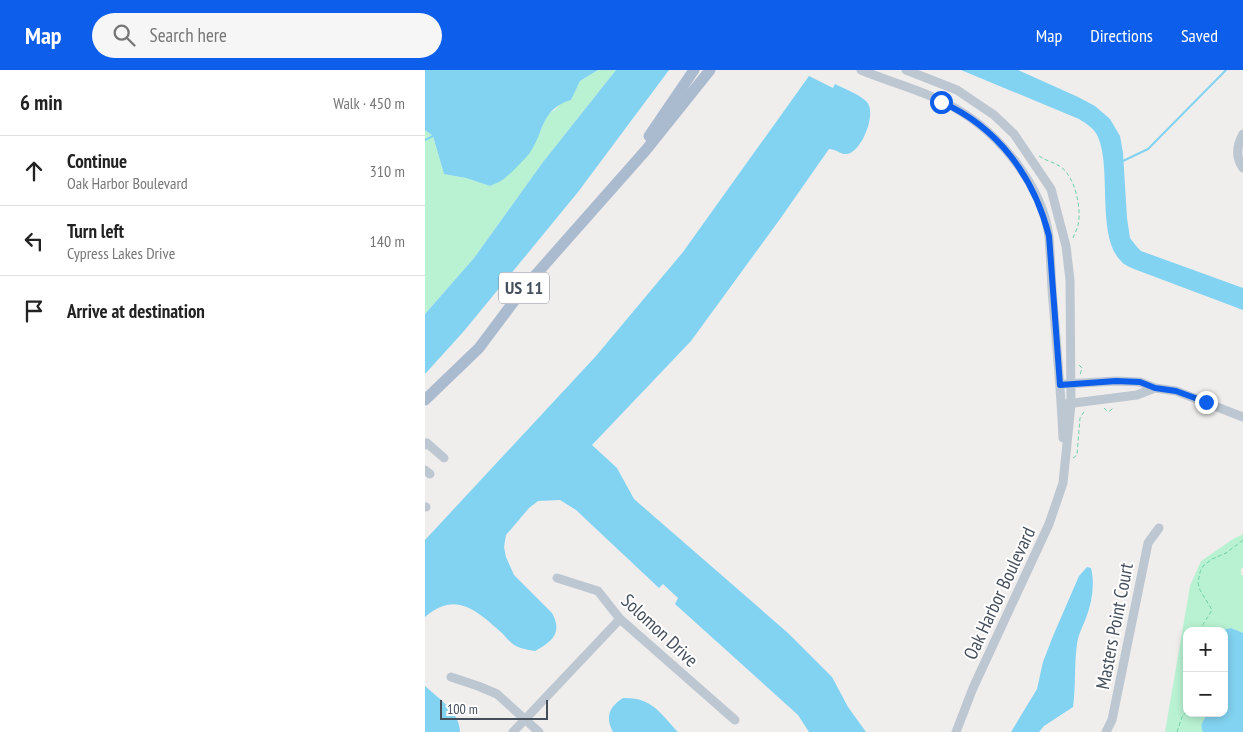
<!DOCTYPE html>
<meta charset="utf-8">
<style>
body{margin:0;font-family:"PT Sans Narrow",sans-serif;background:#f6f6f6;color:#222}
.controls{position:absolute;right:15px;bottom:15px;display:grid;overflow:hidden;border-radius:10px;box-shadow:0 2px 8px #0003}
.controls button{width:45px;height:45px;display:grid;place-items:center;padding:0;border:0;border-bottom:1px solid #e0e0e0;background:#fff;color:#222;font:25px sans-serif}
.scale{position:absolute;left:15px;bottom:12px;width:108px;box-sizing:border-box;padding-left:5px;border:2px solid #454f5c;border-top:0;font-size:14px;line-height:18px;white-space:nowrap;color:#454f5c;-webkit-text-stroke:4px #fff;paint-order:stroke}
.stop{position:absolute;width:15px;height:15px;margin:-11px;border:4px solid #0d5eeb;border-radius:50%;background:#fff}
.stop.end{background:#0d5eeb;border-color:#fff;box-shadow:0 1px 5px #0008}
.list{margin:0;padding:0;list-style:none}
h2{display:flex;justify-content:space-between;align-items:center;height:65px;margin:0;padding:0 20px;font-size:21px}
h2 small{font-size:16px;font-weight:400;color:#767676}
.list li{display:grid;grid-template-columns:32px 1fr auto;gap:15px;align-items:center;box-sizing:border-box;height:70px;padding:0 20px;border-top:1px solid #e0e0e0}
.list b{display:block;font-size:19px;white-space:nowrap}
.list p{margin:0;font-size:16px;white-space:nowrap;color:#767676}
.list em{font-size:16px;font-style:normal;color:#767676}
.icon{flex:none;width:28px;height:28px;fill:none;stroke:currentColor;stroke-width:2;stroke-linecap:round;stroke-linejoin:round}
.map{position:relative;flex:none;width:818px;height:662px;overflow:hidden}
header{display:flex;align-items:center;gap:30px;box-sizing:border-box;height:70px;padding:0 25px;background:#0d5eeb;color:#fff}
header strong{font-size:24px}
nav{display:flex;gap:28px;margin-inline-start:auto;font-size:18px}
.search{width:350px;height:45px;background:#f6f6f6;display:flex;align-items:center;gap:12px;box-sizing:border-box;padding:0 18px;border-radius:28px;color:#767676;font-size:19px}
main{display:flex}
aside{flex:1;background:#fff}
.map>svg:first-child{display:block}
.green{fill:#b8f2d2}
.water{fill:#82d3f1}
.lines{fill:none;stroke-linecap:round;stroke-linejoin:round}
.stream{stroke:#82d3f1;stroke-width:2}
.path{stroke:#6ed2a7;stroke-width:1;stroke-dasharray:4 2.5;stroke-linecap:butt}
.minor{stroke:#bdc7d1;stroke-width:9}
.major{stroke:#abbbcf;stroke-width:11}
.route{stroke:#0d5eeb;stroke-width:6}
.labels{text-anchor:middle;stroke-width:4;stroke-linejoin:round;paint-order:stroke}
.shield{fill:#fff;stroke:#7d848d;stroke-width:1}
.shield-label{font-size:18px;font-weight:bold;fill:#454f5c}
.street-label{font-size:19px;fill:#454f5c;stroke:#fff}
</style>
<header>
<strong>Map</strong>
<div class="search"><svg class="icon" aria-label="search" viewBox="0 0 24 24"><circle cx="10" cy="10" r="6"/><path d="M15 15l6 6"/></svg>Search here</div>
<nav><a>Map</a><a>Directions</a><a>Saved</a></nav>
</header>
<main>
<aside>
<h2>6 min<small>Walk · 450 m</small></h2>
<ul class="list">
<li><svg class="icon" aria-label="ahead" viewBox="0 0 24 24"><path d="M12 20V5M6 11l6-6 6 6"/></svg><div><b>Continue</b><p>Oak Harbor Boulevard</p></div><em>310 m</em></li>
<li><svg class="icon" aria-label="left" viewBox="0 0 24 24"><path d="M17 20v-9H6M10 6l-5 5 5 5"/></svg><div><b>Turn left</b><p>Cypress Lakes Drive</p></div><em>140 m</em></li>
<li><svg class="icon" aria-label="arrive" viewBox="0 0 24 24"><path d="M6 21V4h12l-3 4 3 4H6"/></svg><div><b>Arrive at destination</b></div></li>
</ul>
</aside>
<div class="map">
<svg width="818" height="662" viewBox="0 0 818 662">
<rect width="100%" height="100%" fill="#f0eded"/>
<path class="green" d="M 173,0 L 191,0 L 118,92 L 49,188 L 0,244 L 0,60 L 8,66 L 19,104 L 41,108 L 65,116 L 79,109 L 90,97 L 115,62 L 123,44 L 130,40 L 136,33 L 146,30 L 155,11 Z
M 818,464 L 818,497 L 816,499 L 816,505 L 818,505 L 818,563 L 806,558 L 793,561 L 762,561 L 762,643 L 783,643 C 779,649 775,654 778,662 L 740,662 L 765,516 L 776,491 L 808,469 Z"/>
<path class="water" d="M 0,0 L 173,0 L 155,11 L 146,30 C 115,39 120,62 104,84 C 101,88 83,106 79,109 C 75,112 69,114 65,116 L 41,108 L 19,104 L 8,66 L 0,60 Z
M 191,0 L 244,0 L 153,122 L 39,261 L 0,304 L 0,244 L 49,188 L 118,92 Z
M 536,0 L 593,0 L 653,27 L 670,36 L 685,49 L 695,66 L 698,83 L 702,148 L 705,168 L 712,177 L 716,181 L 818,218 L 818,240 L 709,199 C 705,197 699,195 696,191 C 671,167 687,99 673,67 C 670,59 662,54 654,49 Z
M 384,6 L 408,18 L 410,14 C 420,19 433,24 441,31 C 453,41 437,82 422,84 C 416,85 411,79 404,79 L 355,149 L 266,271 L 167,375 L 192,398 L 209,429 L 363,563 L 407,607 L 423,637 L 441,662 L 384,662 L 373,645 L 250,534 L 253,528 L 238,514 L 234,518 L 151,440 L 135,430 L 113,431 L 104,438 L 81,465 L 79,477 L 81,487 L 89,505 L 127,543 C 138,563 127,572 110,581 C 104,580 97,579 91,576 C 86,574 81,567 77,563 C 52,541 31,520 0,547 L 0,470 L 171,286 L 258,182 Z
M 662,497 L 666,498 C 670,515 667,532 661,548 C 658,556 653,565 652,574 C 649,595 651,616 648,637 L 619,656 L 614,662 L 586,662 L 612,619 L 618,592 L 628,566 L 654,506 Z
M 806,558 L 818,563 L 818,662 L 778,662 C 774,654 779,650 783,643 L 799,643 L 799,561 L 793,561 Z
M 0,616 C 13,628 35,642 35,662 L 0,662 Z
M 198,628 C 227,627 235,643 253,662 L 188,662 C 180,647 184,637 198,628 Z"/>
<g class="lines">
<path class="stream" d="M 0,70 L 8,66
M 698,91 L 723,79 L 801,0"/>
<path class="path" d="M 614,86 C 621,91 629,92 636,97 C 650,107 657,139 653,155 C 652,160 649,165 647,170
M 654,295 L 657,298 L 655,305
M 679,338 L 682,341 L 685,341 L 689,337
M 648,388 L 652,385 L 655,348 L 660,340
M 774,561 L 787,540 L 775,520 L 773,513 L 775,502 L 778,496 L 787,489 L 801,483 L 818,470
M 762,582 L 758,588 L 762,600
M 752,662 L 757,647 L 762,641"/>
<path class="minor" d="M 436,0 C 467,13 507,23 535,41 C 576,66 618,117 624,167 C 626,189 626,210 628,232 C 632,277 636,322 638,368
M 481,0 L 532,20 L 569,45 L 589,64 L 626,119 L 641,176 L 645,210 L 646,334 L 638,413 L 624,454 L 548,618 L 531,662
M 818,64 C 812,75 810,87 818,98
M 640,314 L 691,311 L 715,312 L 730,318 L 751,321 L 818,347
M 641,334 L 712,325 L 730,318
M 0,375 L 2,373 L 19,388
M 0,400 L 5,404
M 0,437 L 1,437
M 132,508 L 173,521 L 195,549 L 310,650
M 26,607 L 53,616 L 72,624 L 114,662
M 88,662 L 195,549
M 681,662 L 687,650 L 723,473 L 734,458"/>
<path class="major" d="M 224,66 L 269,0
M 0,330 L 54,278 L 99,218 L 221,80 L 285,0"/>
</g>
<g class="lines">
<path class="route" d="M 516,32 C 573,57 609,107 624,166 L 635,315 L 691,311 L 715,312 L 730,318 L 751,321 L 781,332"/>
</g>
<g class="labels">
<rect class="shield" x="74" y="202.5" width="50" height="31" rx="4"/>
<g class="shield-label">
<text x="99" y="224">US 11</text>
</g>
<g class="street-label">
<text transform="translate(574 523) rotate(-65)" y="7">Oak Harbor Boulevard</text>
<text transform="translate(689 556) rotate(-79)" y="7">Masters Point Court</text>
<text transform="translate(235 560) rotate(43)" y="7">Solomon Drive</text>
</g>
</g>
</svg>
<div class="controls">
<button>+</button>
<button>−</button>
</div>
<div class="scale">100 m</div>
<div class="stop" style="left:516px;top:32px"></div>
<div class="stop end" style="left:781px;top:332px"></div>
</div>
</main>
